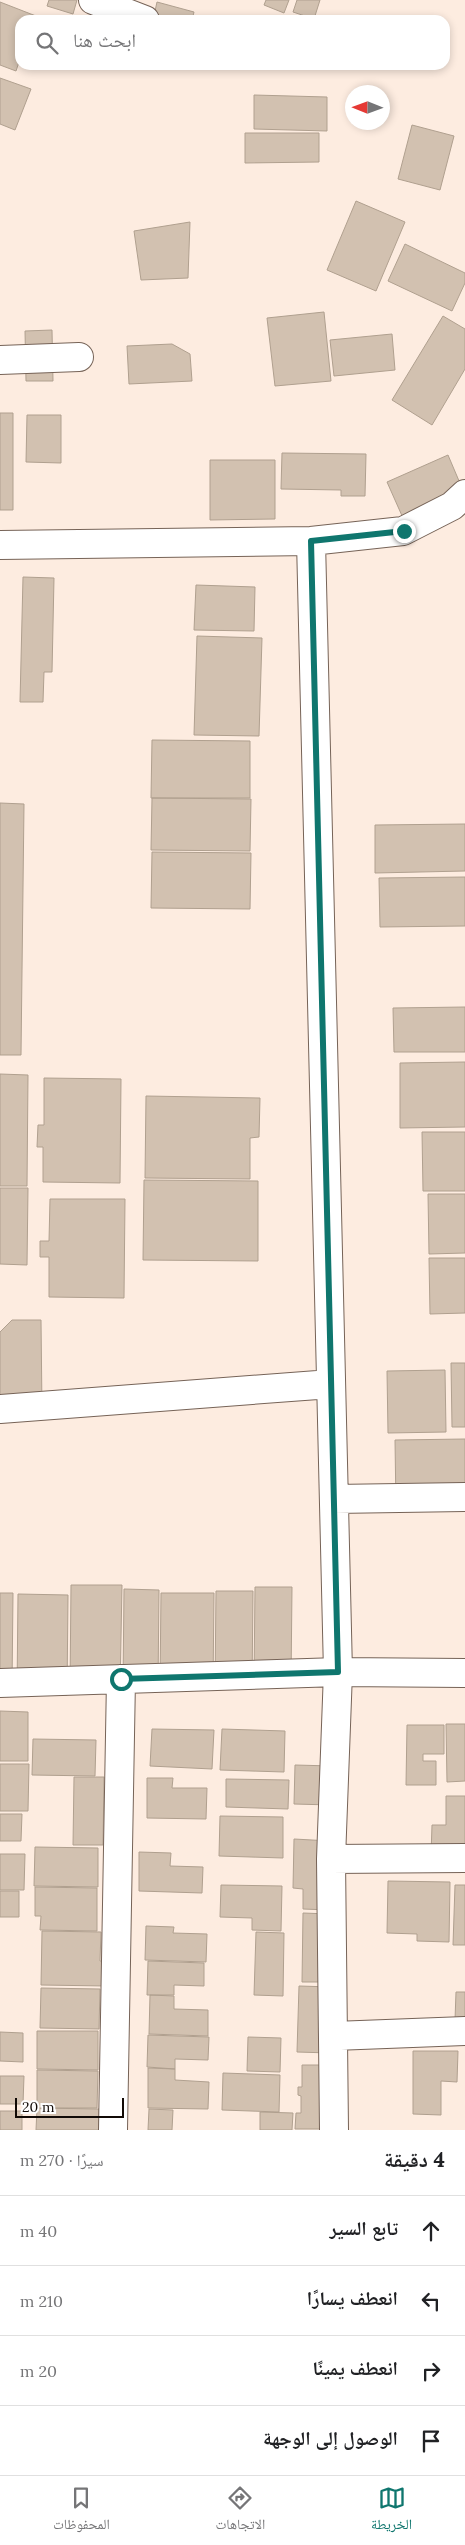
<!DOCTYPE html>
<html lang="ar">
<meta charset="utf-8">
<style>
body{margin:0;font-family:Lora,"Noto Naskh Arabic",serif;background:#f6f6f6;color:#202124;direction:rtl}
.compass{position:absolute;left:345px;top:85px;width:45px;height:45px;border-radius:50%;background:#fff;box-shadow:0 2px 8px #0003;rotate:271deg}
.scale{position:absolute;left:15px;bottom:12px;width:109px;box-sizing:border-box;padding-left:5px;border:2px solid #110a06;border-top:0;font-size:14px;line-height:18px;white-space:nowrap;color:#110a06;-webkit-text-stroke:4px #fdfdfd;paint-order:stroke}
.stop{position:absolute;width:15px;height:15px;margin:-11px;border:4px solid #0f766e;border-radius:50%;background:#fff}
.stop.end{background:#0f766e;border-color:#fff;box-shadow:0 1px 5px #0008}
.list{margin:0;padding:0;list-style:none}
h2{display:flex;justify-content:space-between;align-items:center;height:65px;margin:0;padding:0 20px;font-size:21px}
h2 small{font-size:16px;font-weight:400;color:#757577}
.list li{display:grid;grid-template-columns:32px 1fr auto;gap:15px;align-items:center;box-sizing:border-box;height:70px;padding:0 20px;border-top:1px solid #e0e0e0}
.list b{display:block;font-size:19px;white-space:nowrap}
.list em{font-size:16px;font-style:normal;color:#757577}
.icon{flex:none;width:28px;height:28px;fill:none;stroke:currentColor;stroke-width:2;stroke-linecap:round;stroke-linejoin:round}
.map{position:relative;flex:none;width:465px;height:2130px;overflow:hidden;direction:ltr}
.search{position:absolute;background:#fff;box-shadow:0 2px 8px #0003;left:15px;right:15px;top:15px;height:55px;display:flex;align-items:center;gap:12px;box-sizing:border-box;padding:0 18px;border-radius:15px;color:#757577;font-size:19px}
.sheet{height:345px;background:#fff}
nav{display:flex;justify-content:space-around;align-items:center;box-sizing:border-box;height:70px;border-top:1px solid #e0e0e0;background:#fff;font-size:14px;color:#757577}
nav a{display:grid;justify-items:center;gap:2px}
nav .on{color:#0f766e}
.map>svg:first-child{display:block}
.building{fill:#d2c1b0;stroke:#b0a08f}
.lines{fill:none;stroke-linecap:round;stroke-linejoin:round}
.minor-casing{stroke:#766357;stroke-width:30}
.minor{stroke:#fff;stroke-width:28}
.route{stroke:#0f766e;stroke-width:6}
</style>
<div class="map">
<svg width="465" height="2130" viewBox="0 0 465 2130">
<rect width="100%" height="100%" fill="#fdece0"/>
<path class="building" d="M 49,0 L 77,0 L 73,14 L 47,6 Z
M 266,0 L 289,0 L 284,13 L 264,5 Z
M 297,0 L 320,0 L 314,19 L 293,12 Z
M 0,2 L 36,16 L 34,20 L 20,20 L 20,59 L 16,71 L 0,65 Z
M 157,2 L 194,12 L 192,20 L 153,20 Z
M 0,78 L 31,89 L 15,130 L 0,124 Z
M 254,95 L 327,97 L 327,131 L 254,129 Z
M 412,125 L 454,136 L 440,190 L 398,179 Z
M 245,133 L 319,133 L 319,162 L 245,163 Z
M 356,201 L 405,222 L 376,291 L 327,270 Z
M 190,222 L 188,278 L 141,280 L 134,231 Z
M 405,244 L 465,273 L 465,283 L 452,311 L 388,281 Z
M 324,312 L 331,381 L 275,386 L 267,318 Z
M 443,316 L 465,329 L 465,369 L 432,425 L 392,400 Z
M 52,330 L 53,381 L 26,381 L 25,331 Z
M 392,334 L 395,370 L 334,376 L 330,340 Z
M 172,344 L 190,354 L 192,381 L 129,384 L 127,346 Z
M 0,413 L 13,413 L 13,510 L 0,510 Z
M 27,415 L 61,415 L 61,463 L 26,462 Z
M 282,453 L 366,454 L 365,496 L 341,496 L 341,490 L 281,489 Z
M 448,455 L 465,495 L 407,527 L 387,482 Z
M 210,460 L 275,460 L 275,519 L 210,520 Z
M 23,577 L 54,578 L 52,672 L 44,672 L 43,702 L 20,702 Z
M 196,585 L 255,587 L 254,631 L 194,630 Z
M 197,636 L 262,638 L 259,736 L 194,735 Z
M 152,740 L 250,741 L 250,798 L 151,798 Z
M 152,798 L 251,799 L 250,851 L 151,850 Z
M 0,803 L 24,804 L 21,1055 L 0,1055 Z
M 465,824 L 465,871 L 375,873 L 375,825 Z
M 152,852 L 251,853 L 250,909 L 151,908 Z
M 465,877 L 465,926 L 380,927 L 379,878 Z
M 465,1007 L 465,1052 L 394,1052 L 393,1008 Z
M 465,1062 L 465,1127 L 400,1128 L 400,1063 Z
M 0,1074 L 28,1075 L 27,1186 L 0,1186 Z
M 44,1078 L 121,1079 L 120,1183 L 43,1182 L 43,1147 L 37,1147 L 38,1125 L 44,1125 Z
M 146,1096 L 260,1098 L 259,1137 L 250,1138 L 250,1179 L 145,1178 Z
M 422,1132 L 465,1132 L 465,1191 L 423,1191 Z
M 144,1180 L 258,1181 L 258,1261 L 143,1260 Z
M 0,1188 L 28,1188 L 27,1265 L 0,1264 Z
M 428,1194 L 465,1194 L 465,1253 L 429,1254 Z
M 50,1199 L 125,1199 L 124,1298 L 49,1297 L 49,1257 L 40,1257 L 40,1241 L 49,1241 Z
M 429,1258 L 465,1258 L 465,1313 L 430,1314 Z
M 12,1320 L 41,1320 L 42,1410 L 0,1411 L 0,1332 Z
M 451,1363 L 465,1363 L 465,1427 L 452,1427 Z
M 445,1370 L 446,1432 L 388,1433 L 387,1371 Z
M 465,1439 L 465,1507 L 396,1508 L 395,1440 Z
M 71,1585 L 122,1585 L 120,1690 L 70,1689 Z
M 255,1587 L 292,1587 L 291,1683 L 254,1683 Z
M 124,1589 L 159,1590 L 158,1687 L 123,1686 Z
M 216,1591 L 253,1591 L 252,1689 L 215,1688 Z
M 0,1593 L 13,1593 L 12,1687 L 0,1687 Z
M 161,1593 L 214,1593 L 213,1687 L 160,1686 Z
M 18,1594 L 68,1595 L 67,1695 L 17,1694 Z
M 0,1711 L 28,1712 L 28,1761 L 0,1761 Z
M 446,1724 L 465,1724 L 465,1781 L 447,1782 Z
M 407,1725 L 444,1725 L 444,1754 L 423,1754 L 423,1761 L 436,1761 L 436,1785 L 406,1785 Z
M 152,1729 L 214,1730 L 212,1769 L 150,1766 Z
M 222,1729 L 285,1731 L 284,1772 L 220,1770 Z
M 33,1739 L 96,1740 L 95,1776 L 32,1775 Z
M 0,1764 L 29,1764 L 28,1811 L 0,1811 Z
M 295,1765 L 332,1766 L 331,1805 L 294,1804 Z
M 74,1777 L 104,1777 L 103,1845 L 73,1845 Z
M 147,1778 L 173,1778 L 172,1788 L 207,1788 L 206,1819 L 147,1818 Z
M 226,1779 L 289,1780 L 288,1809 L 226,1807 Z
M 446,1796 L 465,1796 L 465,1857 L 431,1856 L 432,1825 L 446,1825 Z
M 0,1814 L 22,1814 L 21,1841 L 0,1841 Z
M 220,1816 L 283,1817 L 283,1858 L 219,1856 Z
M 294,1839 L 330,1841 L 329,1910 L 303,1909 L 303,1889 L 293,1888 Z
M 35,1847 L 98,1848 L 98,1887 L 34,1886 Z
M 139,1852 L 171,1853 L 170,1866 L 203,1867 L 202,1893 L 139,1891 Z
M 0,1854 L 25,1854 L 24,1890 L 0,1890 Z
M 388,1881 L 450,1882 L 449,1942 L 417,1941 L 417,1934 L 387,1933 Z
M 221,1885 L 282,1886 L 281,1931 L 252,1930 L 252,1918 L 220,1917 Z
M 455,1885 L 465,1885 L 465,1945 L 453,1945 Z
M 35,1887 L 97,1888 L 97,1931 L 40,1930 L 41,1916 L 35,1916 Z
M 0,1891 L 19,1891 L 19,1917 L 0,1917 Z
M 303,1913 L 329,1914 L 327,1982 L 302,1982 Z
M 146,1926 L 174,1927 L 173,1933 L 207,1934 L 206,1962 L 145,1960 Z
M 42,1931 L 101,1932 L 100,1961 L 106,1961 L 106,1986 L 41,1985 Z
M 256,1932 L 284,1933 L 283,1996 L 254,1995 Z
M 148,1961 L 204,1963 L 204,1986 L 174,1985 L 174,1995 L 147,1995 Z
M 299,1986 L 332,1987 L 330,2053 L 297,2052 Z
M 41,1988 L 100,1989 L 99,2029 L 40,2028 Z
M 456,1992 L 465,1992 L 465,2020 L 455,2020 Z
M 150,1995 L 174,1996 L 174,2009 L 208,2010 L 208,2036 L 149,2034 Z
M 37,2031 L 98,2031 L 98,2070 L 37,2069 Z
M 0,2032 L 23,2033 L 23,2062 L 0,2061 Z
M 148,2035 L 209,2037 L 208,2060 L 175,2059 L 175,2069 L 147,2067 Z
M 248,2037 L 281,2038 L 280,2072 L 247,2071 Z
M 413,2051 L 458,2051 L 457,2082 L 441,2081 L 441,2115 L 413,2114 Z
M 302,2065 L 331,2065 L 329,2129 L 295,2129 L 296,2113 L 301,2113 L 301,2096 L 298,2095 L 298,2087 L 302,2087 Z
M 148,2068 L 175,2069 L 175,2080 L 209,2082 L 208,2109 L 148,2108 Z
M 37,2070 L 98,2071 L 97,2108 L 37,2108 Z
M 223,2073 L 280,2075 L 279,2112 L 222,2110 Z
M 0,2076 L 24,2076 L 23,2104 L 0,2104 Z
M 37,2108 L 99,2109 L 99,2130 L 36,2130 Z
M 149,2109 L 173,2110 L 172,2130 L 148,2130 Z
M 0,2111 L 22,2111 L 22,2130 L 0,2130 Z
M 260,2112 L 293,2113 L 292,2130 L 260,2130 Z"/>
<g class="lines">
<g class="minor-casing">
<path id="minor" d="M 93,0 L 145,20
M 0,360 L 79,357
M 311,541 L 338,1672 L 331,1859 L 334,2130
M 0,545 L 311,541 L 403,531 L 452,506 L 465,494
M 0,1409 L 331,1384
M 334,1499 L 465,1497
M 0,1683 L 338,1672 L 465,1673
M 331,1859 L 465,1858
M 334,2036 L 465,2031
M 113,2130 L 121,1679"/>
</g>
<use href="#minor" class="minor"/>
</g>
<g class="lines">
<path class="route" d="M 121,1679 L 338,1672 L 311,541 L 404,531"/>
</g>
</svg>
<svg class="compass" viewBox="-18 -18 36 36"><path d="M0-13l5 13h-10z" fill="#e53935"/><path d="M0 13l5-13h-10z" fill="#757577"/></svg>
<div class="scale">20 m</div>
<div class="stop" style="left:121px;top:1679px"></div>
<div class="stop end" style="left:404px;top:531px"></div>
<div class="search"><svg class="icon" aria-label="search" viewBox="0 0 24 24"><circle cx="10" cy="10" r="6"/><path d="M15 15l6 6"/></svg>ابحث هنا</div>
</div>
<section class="sheet">
<h2>4 دقيقة<small>سيرًا · 270 m</small></h2>
<ul class="list">
<li><svg class="icon" aria-label="ahead" viewBox="0 0 24 24"><path d="M12 20V5M6 11l6-6 6 6"/></svg><div><b>تابع السير</b></div><em>40 m</em></li>
<li><svg class="icon" aria-label="left" viewBox="0 0 24 24"><path d="M17 20v-9H6M10 6l-5 5 5 5"/></svg><div><b>انعطف يسارًا</b></div><em>210 m</em></li>
<li><svg class="icon" aria-label="right" viewBox="0 0 24 24"><path d="M7 20v-9h11M14 6l5 5-5 5"/></svg><div><b>انعطف يمينًا</b></div><em>20 m</em></li>
<li><svg class="icon" aria-label="arrive" viewBox="0 0 24 24"><path d="M6 21V4h12l-3 4 3 4H6"/></svg><div><b>الوصول إلى الوجهة</b></div></li>
</ul>
</section>
<nav>
<a class="on"><svg class="icon" aria-label="map" viewBox="0 0 24 24"><path d="M3 6l6-2 6 2 6-2v14l-6 2-6-2-6 2zM9 4v14M15 6v14"/></svg>الخريطة</a>
<a><svg class="icon" aria-label="directions" viewBox="0 0 24 24"><path d="M12 3l9 9-9 9-9-9zM9 14v-3h6M13 9l2 2-2 2"/></svg>الاتجاهات</a>
<a><svg class="icon" aria-label="saved" viewBox="0 0 24 24"><path d="M7 4h10v16l-5-4-5 4z"/></svg>المحفوظات</a>
</nav>
